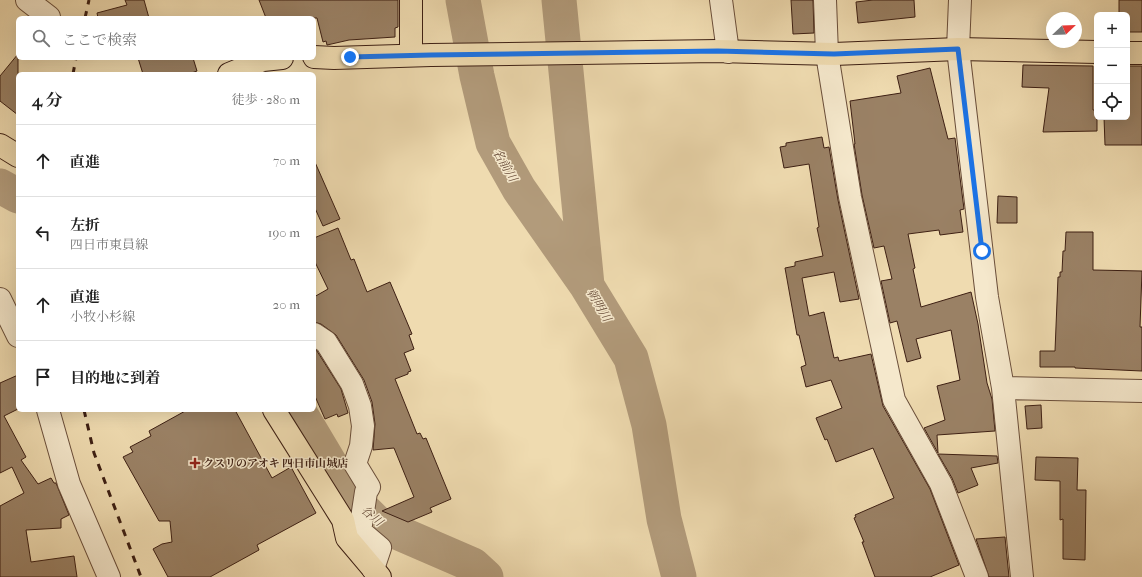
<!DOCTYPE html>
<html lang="ja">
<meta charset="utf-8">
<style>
body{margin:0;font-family:"IM FELL French Canon","Noto Serif JP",serif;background:#f6f6f6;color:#222}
.controls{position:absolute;right:12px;top:12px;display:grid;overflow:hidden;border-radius:6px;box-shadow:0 4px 16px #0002}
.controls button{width:36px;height:36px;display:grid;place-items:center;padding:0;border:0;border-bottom:1px solid #e0e0e0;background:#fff;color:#222;font:20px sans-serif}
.compass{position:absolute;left:1046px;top:12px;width:36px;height:36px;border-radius:50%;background:#fff;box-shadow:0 4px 16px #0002;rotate:67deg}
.stop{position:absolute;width:12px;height:12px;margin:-9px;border:3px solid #1a73e8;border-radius:50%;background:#fff}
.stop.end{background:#1a73e8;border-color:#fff;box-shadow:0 1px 4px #0008}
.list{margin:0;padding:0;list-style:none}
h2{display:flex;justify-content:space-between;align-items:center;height:52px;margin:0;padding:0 16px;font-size:17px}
h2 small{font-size:13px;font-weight:400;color:#767676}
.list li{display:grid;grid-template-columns:26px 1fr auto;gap:12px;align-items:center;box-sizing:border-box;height:72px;padding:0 16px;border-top:1px solid #e0e0e0}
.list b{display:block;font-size:15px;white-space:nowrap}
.list p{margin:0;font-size:13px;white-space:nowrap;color:#767676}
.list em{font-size:13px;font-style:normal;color:#767676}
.icon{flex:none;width:22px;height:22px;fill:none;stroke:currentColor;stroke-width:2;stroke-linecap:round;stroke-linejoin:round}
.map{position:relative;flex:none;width:1142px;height:577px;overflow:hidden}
.search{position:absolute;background:#fff;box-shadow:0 4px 16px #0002;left:16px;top:16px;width:300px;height:44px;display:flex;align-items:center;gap:10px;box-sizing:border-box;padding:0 14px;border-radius:6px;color:#767676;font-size:15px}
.panel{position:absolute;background:#fff;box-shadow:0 4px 16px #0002;left:16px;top:72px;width:300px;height:340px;border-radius:6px}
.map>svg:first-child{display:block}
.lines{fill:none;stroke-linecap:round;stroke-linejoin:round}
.river{stroke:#b29b7b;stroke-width:35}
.building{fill:#9a8165;stroke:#3d1f13}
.minor-casing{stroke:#6a4e3a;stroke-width:24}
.major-casing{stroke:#3d1f13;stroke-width:24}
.minor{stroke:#f5e8cc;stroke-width:22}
.major{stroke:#efdbb0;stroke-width:22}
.rail{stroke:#3d1f13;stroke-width:3;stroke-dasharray:7 7;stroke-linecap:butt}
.route{stroke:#1a73e8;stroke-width:5}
.poi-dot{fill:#8f2418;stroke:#f5e8cc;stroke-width:1.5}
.labels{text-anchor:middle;stroke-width:3;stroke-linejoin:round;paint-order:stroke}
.poi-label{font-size:11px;font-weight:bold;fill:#3d1f13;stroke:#f5e8cc;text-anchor:start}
.water-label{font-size:12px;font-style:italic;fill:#664a37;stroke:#f5e8cc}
</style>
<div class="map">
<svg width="1142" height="577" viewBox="0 0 1142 577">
<rect width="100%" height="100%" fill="#efdbb0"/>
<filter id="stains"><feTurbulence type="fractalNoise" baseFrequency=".005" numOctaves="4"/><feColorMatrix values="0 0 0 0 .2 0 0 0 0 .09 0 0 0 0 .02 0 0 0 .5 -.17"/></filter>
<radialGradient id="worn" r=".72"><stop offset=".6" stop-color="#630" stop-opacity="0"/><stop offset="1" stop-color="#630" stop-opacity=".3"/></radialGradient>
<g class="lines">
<path class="river" d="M 463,0 L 477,76 L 493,143 L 519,189 L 587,286 L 631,358 L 649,425 L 664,519 L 679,577
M 559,0 L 587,285
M 0,186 L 18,196
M 298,410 L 348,494 L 378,524 L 473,565 L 486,577"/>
</g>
<path class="building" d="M 125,0 L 144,0 L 149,18 L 98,18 L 97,13 L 127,5 Z
M 259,0 L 398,0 L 398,27 L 395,28 L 395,37 L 349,40 L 327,45 L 326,41 L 323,42 L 317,18 L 266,18 Z
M 791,0 L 813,0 L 814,33 L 793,34 Z
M 873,0 L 914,0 L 915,17 L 858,23 L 856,2 Z
M 1119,0 L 1142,0 L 1142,32 L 1127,32 L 1127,15 L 1119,15 Z
M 18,54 L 18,115 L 0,101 L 0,76 Z
M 138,58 L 193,58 L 197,71 L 189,74 L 143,74 Z
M 1023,65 L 1093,66 L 1093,110 L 1097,110 L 1097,131 L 1043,132 L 1049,88 L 1022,87 Z
M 1127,66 L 1142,66 L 1142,145 L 1105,145 L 1104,117 L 1127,117 Z
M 930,68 L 948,139 L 955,138 L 964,209 L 960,210 L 963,232 L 940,235 L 939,230 L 908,234 L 915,268 L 913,269 L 921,307 L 971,292 L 978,324 L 987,383 L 992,399 L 995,431 L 937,435 L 938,453 L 924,428 L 945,420 L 937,386 L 960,380 L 951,330 L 916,339 L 921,358 L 907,362 L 897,321 L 890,323 L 881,281 L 892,279 L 884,246 L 874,248 L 862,195 L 854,144 L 855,144 L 850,101 L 901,93 L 897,76 Z
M 822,137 L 824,148 L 829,147 L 838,200 L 859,299 L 840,302 L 834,272 L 802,278 L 809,316 L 824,312 L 834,358 L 838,357 L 839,361 L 871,354 L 883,406 L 930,489 L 959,565 L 930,577 L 875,577 L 862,542 L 864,542 L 854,518 L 856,517 L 855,515 L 894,498 L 873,448 L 836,462 L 827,439 L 825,440 L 816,418 L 842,408 L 831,380 L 806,387 L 801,367 L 806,365 L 799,335 L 797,335 L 785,268 L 795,266 L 795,262 L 823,256 L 817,228 L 819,227 L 809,164 L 784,168 L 780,147 L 786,146 L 786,143 Z
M 314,160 L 340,219 L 323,226 L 314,206 Z
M 998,196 L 1017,197 L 1017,223 L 997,223 Z
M 338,228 L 351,260 L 354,259 L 367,292 L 390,282 L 412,334 L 409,335 L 414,349 L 404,353 L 411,371 L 408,372 L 408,374 L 395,379 L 417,434 L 420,433 L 423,439 L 426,438 L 451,499 L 430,508 L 432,512 L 408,522 L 382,511 L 414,497 L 394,448 L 373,450 L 375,424 L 372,402 L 364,380 L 336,335 L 321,324 L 314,322 L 314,297 L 328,289 L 314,260 L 314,238 Z
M 1066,232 L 1093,232 L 1093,270 L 1142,271 L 1140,327 L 1142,327 L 1142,371 L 1075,368 L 1075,367 L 1040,367 L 1040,351 L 1055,351 L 1058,277 L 1060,277 L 1060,272 L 1062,272 L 1063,251 L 1065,251 Z
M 314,349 L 317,351 L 341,389 L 348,413 L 338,417 L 337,414 L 325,419 L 314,394 Z
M 18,375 L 18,409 L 4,416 L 26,457 L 21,460 L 38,484 L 51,478 L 54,483 L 56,483 L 69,515 L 61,519 L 61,528 L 26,530 L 31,562 L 74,556 L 77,577 L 0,577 L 0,506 L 24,493 L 12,467 L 0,473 L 0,383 Z
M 1041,405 L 1042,428 L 1027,429 L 1025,406 Z
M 187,410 L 235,410 L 272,478 L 291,467 L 316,513 L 257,545 L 259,550 L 210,577 L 168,577 L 153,549 L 162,544 L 172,542 L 170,521 L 159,521 L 123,457 L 133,452 L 130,447 L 151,436 L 149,431 Z
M 938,454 L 997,456 L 998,463 L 971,468 L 978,485 L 958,493 L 952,478 Z
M 1036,457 L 1078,458 L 1077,490 L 1086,490 L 1085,560 L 1063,559 L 1063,519 L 1060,520 L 1060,481 L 1035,480 Z
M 1005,537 L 1009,577 L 989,577 L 976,539 Z"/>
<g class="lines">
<g class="minor-casing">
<path id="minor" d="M 27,0 L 49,17
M 721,0 L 728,52
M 825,0 L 827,54 L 850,197 L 894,400 L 941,484 L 977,577
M 960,0 L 958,49 L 987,297 L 1003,388 L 1022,577
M 0,299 L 18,336
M 314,334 L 326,342 L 352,384 L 360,406 L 363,426 L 361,446 L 355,464 L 369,487 L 366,492 L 360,531 L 380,548 L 373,569
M 1003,388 L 1142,391
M 48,410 L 69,484 L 109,577"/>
</g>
<g class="major-casing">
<path id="major" d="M 1127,53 L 1142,53
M 411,55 L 411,0
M 314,57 L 334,58 L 431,55 L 718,51 L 834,54 L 958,49 L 1097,52
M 229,74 L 263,60 L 282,58
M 0,145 L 18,156
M 274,410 L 343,520 L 347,538 L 380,577"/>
</g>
<use href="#minor" class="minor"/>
<use href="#major" class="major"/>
<path class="rail" d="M 85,18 L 89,0
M 73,74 L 76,58
M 84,410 L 94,453 L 141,577"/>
</g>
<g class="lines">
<path class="route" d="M 350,57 L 431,55 L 718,51 L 834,54 L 958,49 L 982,251"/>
</g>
<path class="poi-dot" d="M193 457h4v4h4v4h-4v4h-4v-4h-4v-4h4z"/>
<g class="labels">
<g class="poi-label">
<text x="203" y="467">クスリのアオキ 四日市山城店</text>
</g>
<g class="water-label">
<text transform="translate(505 165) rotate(60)" y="4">名前川</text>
<text transform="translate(599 305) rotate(60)" y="4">朝明川</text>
<text transform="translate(372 516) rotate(40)" y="4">谷川</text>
</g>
</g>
<rect width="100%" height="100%" filter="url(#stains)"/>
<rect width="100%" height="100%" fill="url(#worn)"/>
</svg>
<div class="controls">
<button>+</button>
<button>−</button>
<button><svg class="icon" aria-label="locate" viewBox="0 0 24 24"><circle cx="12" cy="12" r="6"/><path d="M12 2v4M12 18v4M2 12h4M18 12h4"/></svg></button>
</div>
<svg class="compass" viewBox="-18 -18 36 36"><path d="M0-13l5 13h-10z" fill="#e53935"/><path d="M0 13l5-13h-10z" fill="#767676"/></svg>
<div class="stop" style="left:982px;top:251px"></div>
<div class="stop end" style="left:350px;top:57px"></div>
<div class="search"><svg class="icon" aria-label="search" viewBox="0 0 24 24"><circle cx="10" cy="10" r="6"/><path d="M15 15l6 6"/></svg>ここで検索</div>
<section class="panel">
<h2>4 分<small>徒歩 · 280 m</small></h2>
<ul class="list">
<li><svg class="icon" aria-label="ahead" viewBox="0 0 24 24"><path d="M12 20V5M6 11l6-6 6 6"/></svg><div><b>直進</b></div><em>70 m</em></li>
<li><svg class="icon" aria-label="left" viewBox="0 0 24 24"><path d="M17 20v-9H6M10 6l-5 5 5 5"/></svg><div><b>左折</b><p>四日市東員線</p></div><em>190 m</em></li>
<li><svg class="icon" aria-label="ahead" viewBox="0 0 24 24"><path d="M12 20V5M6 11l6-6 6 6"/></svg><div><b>直進</b><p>小牧小杉線</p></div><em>20 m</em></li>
<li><svg class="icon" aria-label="arrive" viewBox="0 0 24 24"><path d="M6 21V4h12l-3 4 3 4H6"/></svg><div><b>目的地に到着</b></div></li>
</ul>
</section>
</div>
